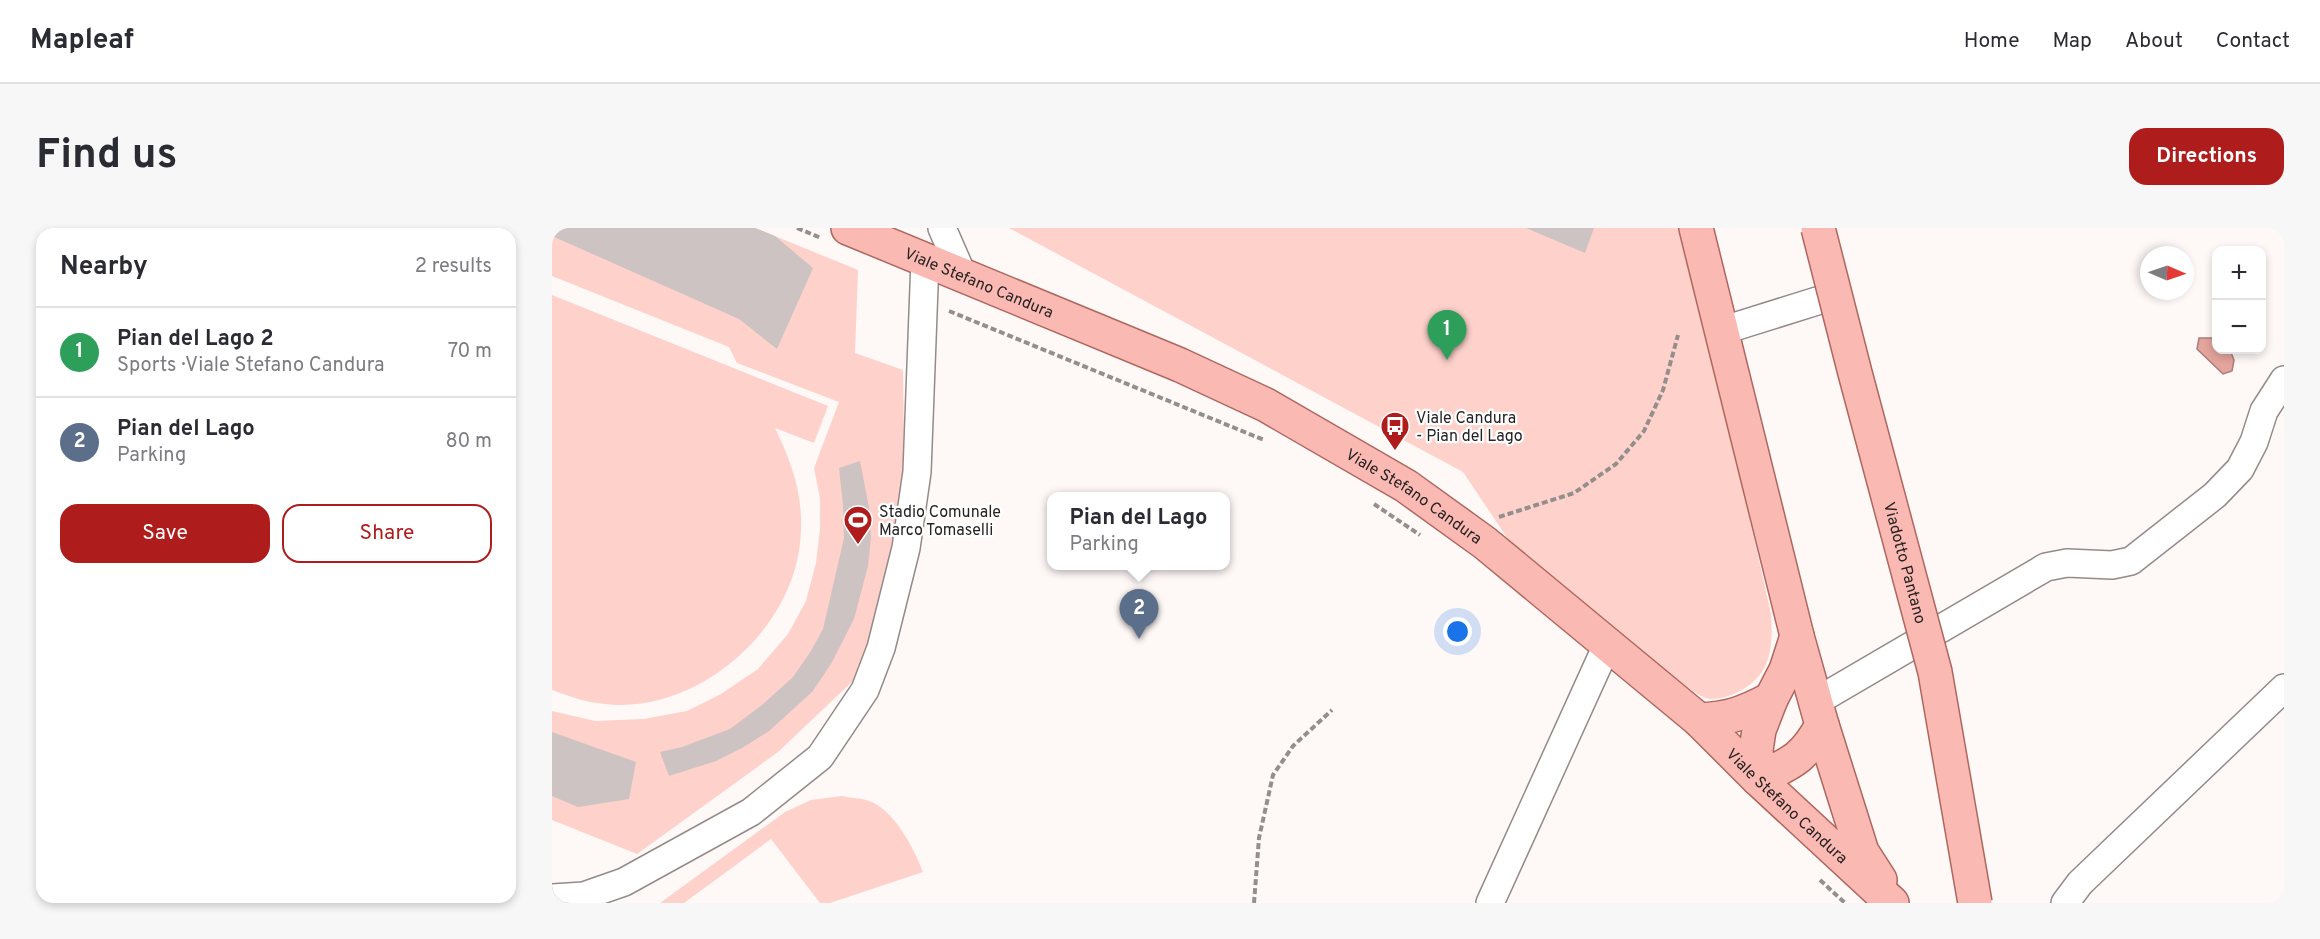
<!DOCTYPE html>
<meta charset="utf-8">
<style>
body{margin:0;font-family:Overpass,sans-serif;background:#f7f7f7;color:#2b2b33}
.controls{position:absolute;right:18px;top:18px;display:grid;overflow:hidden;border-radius:12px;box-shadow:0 3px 9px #0003}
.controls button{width:54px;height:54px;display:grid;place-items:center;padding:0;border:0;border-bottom:2px solid #e1e1e2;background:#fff;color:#2b2b33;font:30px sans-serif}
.compass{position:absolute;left:1588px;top:18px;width:54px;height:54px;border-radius:50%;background:#fff;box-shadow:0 3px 9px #0003;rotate:92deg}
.you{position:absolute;left:906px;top:404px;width:21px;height:21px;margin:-15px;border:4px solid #fff;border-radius:50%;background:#1a73e8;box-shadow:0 0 0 9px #1a73e833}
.badge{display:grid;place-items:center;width:39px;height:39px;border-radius:50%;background:#ae1c1c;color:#fff;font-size:20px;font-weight:700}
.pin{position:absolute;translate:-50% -50px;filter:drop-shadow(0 2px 3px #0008)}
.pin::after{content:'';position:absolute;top:32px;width:21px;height:18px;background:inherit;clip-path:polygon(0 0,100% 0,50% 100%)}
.popup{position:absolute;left:495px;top:264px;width:183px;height:78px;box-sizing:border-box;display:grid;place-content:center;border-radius:12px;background:#fff;filter:drop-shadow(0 2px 4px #0005);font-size:20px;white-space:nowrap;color:#7c7c81}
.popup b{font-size:22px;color:#2b2b33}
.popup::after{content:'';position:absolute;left:50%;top:100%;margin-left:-12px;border:12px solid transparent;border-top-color:#fff}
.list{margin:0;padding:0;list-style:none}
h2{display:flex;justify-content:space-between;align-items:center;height:78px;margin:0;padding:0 24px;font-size:26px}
h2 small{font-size:20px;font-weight:400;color:#7c7c81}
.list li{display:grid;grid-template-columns:39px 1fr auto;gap:18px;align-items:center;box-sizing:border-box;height:90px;padding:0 24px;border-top:2px solid #e1e1e2}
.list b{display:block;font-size:22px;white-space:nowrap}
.list p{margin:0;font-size:20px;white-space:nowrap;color:#7c7c81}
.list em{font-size:20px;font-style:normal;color:#7c7c81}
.actions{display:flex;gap:12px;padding:18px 24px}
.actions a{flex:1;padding:14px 0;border:2px solid #ae1c1c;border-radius:18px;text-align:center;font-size:21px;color:#ae1c1c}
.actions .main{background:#ae1c1c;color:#fff}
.map{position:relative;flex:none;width:1732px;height:675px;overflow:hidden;border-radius:18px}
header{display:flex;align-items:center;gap:36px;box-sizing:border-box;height:84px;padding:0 30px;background:#fff;border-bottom:2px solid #e1e1e2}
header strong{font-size:28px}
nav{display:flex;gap:33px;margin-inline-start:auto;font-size:21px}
.intro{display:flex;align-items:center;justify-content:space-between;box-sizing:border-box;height:144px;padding:0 36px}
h1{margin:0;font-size:42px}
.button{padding:15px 27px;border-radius:18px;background:#ae1c1c;color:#fff;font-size:21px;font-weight:700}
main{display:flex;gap:36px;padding:0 36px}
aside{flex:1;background:#fff;border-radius:18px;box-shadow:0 3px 9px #0003}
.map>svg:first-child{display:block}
.green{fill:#fed1cb}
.water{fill:#e2a49c;stroke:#aa7d78;stroke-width:1.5}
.building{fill:#cdc3c2}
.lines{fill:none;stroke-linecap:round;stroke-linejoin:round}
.minor-casing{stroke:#948b89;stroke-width:30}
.major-casing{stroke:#ae675f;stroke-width:36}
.path{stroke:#948f8e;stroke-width:4;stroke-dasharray:6 3;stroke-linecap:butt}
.minor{stroke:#fff;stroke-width:27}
.major{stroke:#fab9b2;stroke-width:33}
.major-bridge-casing{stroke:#ae675f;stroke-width:36;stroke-linecap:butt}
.major-bridge{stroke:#fab9b2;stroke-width:33}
.labels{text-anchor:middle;stroke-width:4.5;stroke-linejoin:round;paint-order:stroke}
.street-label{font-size:16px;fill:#272323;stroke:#fff}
.poi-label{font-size:16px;fill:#272323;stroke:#fff;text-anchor:start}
</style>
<header>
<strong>Mapleaf</strong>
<nav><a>Home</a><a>Map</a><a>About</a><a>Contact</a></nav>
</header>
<div class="intro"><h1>Find us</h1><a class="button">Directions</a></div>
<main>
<aside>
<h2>Nearby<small>2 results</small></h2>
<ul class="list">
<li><span class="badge" style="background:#2e9e5b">1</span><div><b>Pian del Lago 2</b><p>Sports · Viale Stefano Candura</p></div><em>70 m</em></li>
<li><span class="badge" style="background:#5c6f8a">2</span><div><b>Pian del Lago</b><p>Parking</p></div><em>80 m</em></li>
</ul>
<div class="actions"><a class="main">Save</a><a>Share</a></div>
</aside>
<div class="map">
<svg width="1732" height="675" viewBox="0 0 1732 675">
<rect width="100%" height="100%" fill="#fef8f7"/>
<path class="green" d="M 0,0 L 203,0 L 306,42 L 303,125 L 351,142 L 353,287 L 336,371 L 303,451 L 226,524 L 85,626 L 0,592 L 0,483 L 43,493 L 92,491 L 135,483 L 169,466 L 206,441 L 236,406 L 254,373 L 264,335 L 268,301 L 268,270 L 262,240 L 287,174 L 185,135 L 177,119 L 0,48 Z
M 457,0 L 1132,0 L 1219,386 C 1221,417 1220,445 1190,462 C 1181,467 1169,471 1159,471 C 1146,470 1130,454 1120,447 L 962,320 L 911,244 Z
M 0,67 L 276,178 L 262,215 L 223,200 C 243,241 254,276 247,323 C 233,410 141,486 53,476 C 36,475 16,468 0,462 Z
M 290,568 C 298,570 306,570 314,572 C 342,580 361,619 371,644 L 278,675 L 268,675 L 219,611 L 132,675 L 108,675 L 233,584 L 259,572 Z"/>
<path class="water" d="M 1647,110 L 1663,110 L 1664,122 L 1678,122 L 1682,132 L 1680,143 L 1671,146 L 1645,121 Z"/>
<path class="building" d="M 0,0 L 203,0 L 223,8 L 261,40 L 225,121 L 187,91 L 0,8 Z
M 974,0 L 1042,0 L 1033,25 Z
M 308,233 L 317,280 L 319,310 L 316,338 L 302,391 L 279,436 L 260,464 L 217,503 L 190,520 L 164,533 L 117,548 L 108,524 L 130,519 L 178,501 L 210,477 L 241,449 L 259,423 L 271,401 L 292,310 L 291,277 L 287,240 Z
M 0,504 L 84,534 L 77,571 L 26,579 L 0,568 Z"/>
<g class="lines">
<g class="minor-casing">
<path id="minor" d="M 390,0 L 411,48
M 1169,103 L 1265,73
M 1265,473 L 1494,339 L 1515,335 L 1560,337 L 1579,333 L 1663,267 L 1688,241 L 1702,214 L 1712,183 L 1732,152
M 0,670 L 32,668 L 72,654 L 199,584 L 268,529 L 313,462 L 329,420 L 354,320 L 365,244 L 373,32
M 938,675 L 1056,415
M 1513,675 L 1528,655 L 1732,460"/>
</g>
<g class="major-casing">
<g id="major">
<path id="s1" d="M 296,0 L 628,137 L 714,177 L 854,258 L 933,315 L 1147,492 L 1206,551 L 1340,675"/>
<path d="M 1144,0 L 1245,408 L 1270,497 L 1310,624 L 1328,652"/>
<path d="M 1245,408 L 1234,442 L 1219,471 L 1207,502 L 1204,522 L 1206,551 C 1239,535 1252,531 1270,497"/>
<path d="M 1147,492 C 1177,491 1192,485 1219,471"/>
</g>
</g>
<path class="path" d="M 245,0 L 269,10
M 397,83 L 712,212
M 822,276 L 868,307
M 947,289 L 1022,265 L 1064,236 L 1092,203 L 1111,162 L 1126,107
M 1268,652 L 1293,675
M 702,675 L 707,610 L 721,547 L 741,518 L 780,482"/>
<use href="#minor" class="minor"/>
<use href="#major" class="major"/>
<g class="major-bridge-casing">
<g id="major-bridge">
<path id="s2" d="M 1266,0 L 1303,145 L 1383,444 L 1423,675"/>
</g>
</g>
<use href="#major-bridge" class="major-bridge"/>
</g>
<defs>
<g id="bus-pin" transform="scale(1.5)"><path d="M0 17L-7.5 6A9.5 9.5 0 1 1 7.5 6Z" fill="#ae1c1c" stroke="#fff"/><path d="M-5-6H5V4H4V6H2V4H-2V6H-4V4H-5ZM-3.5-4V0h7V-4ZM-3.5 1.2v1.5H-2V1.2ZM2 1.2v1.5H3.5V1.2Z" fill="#fff"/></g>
<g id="stadium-pin" transform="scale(1.5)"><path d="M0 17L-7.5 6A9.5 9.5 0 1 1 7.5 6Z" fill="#ae1c1c" stroke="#fff"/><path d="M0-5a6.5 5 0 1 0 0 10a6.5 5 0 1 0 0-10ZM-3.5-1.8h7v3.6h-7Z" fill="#fff"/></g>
</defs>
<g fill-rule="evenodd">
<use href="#bus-pin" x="843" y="198"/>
<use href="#stadium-pin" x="306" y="292"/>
</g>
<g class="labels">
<g class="street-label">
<text dy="6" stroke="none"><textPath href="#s1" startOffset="142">Viale Stefano Candura</textPath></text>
<text dy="6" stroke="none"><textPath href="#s1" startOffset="628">Viale Stefano Candura</textPath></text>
<text dy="6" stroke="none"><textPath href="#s2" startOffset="346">Viadotto Pantano</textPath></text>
<text dy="6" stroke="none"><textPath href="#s1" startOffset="1114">Viale Stefano Candura</textPath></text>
</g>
<g class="poi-label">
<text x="864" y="195">Viale Candura<tspan x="864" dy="18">- Pian del Lago</tspan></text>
<text x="327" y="289">Stadio Comunale<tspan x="327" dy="18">Marco Tomaselli</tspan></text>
</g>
</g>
</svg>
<div class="controls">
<button>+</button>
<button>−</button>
</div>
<svg class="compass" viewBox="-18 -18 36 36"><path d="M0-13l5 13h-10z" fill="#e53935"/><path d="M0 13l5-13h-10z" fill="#7c7c81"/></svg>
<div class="you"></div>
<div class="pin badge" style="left:895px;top:132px;background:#2e9e5b">1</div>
<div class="pin badge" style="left:587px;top:411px;background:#5c6f8a">2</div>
<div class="popup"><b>Pian del Lago</b>Parking</div>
</div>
</main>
